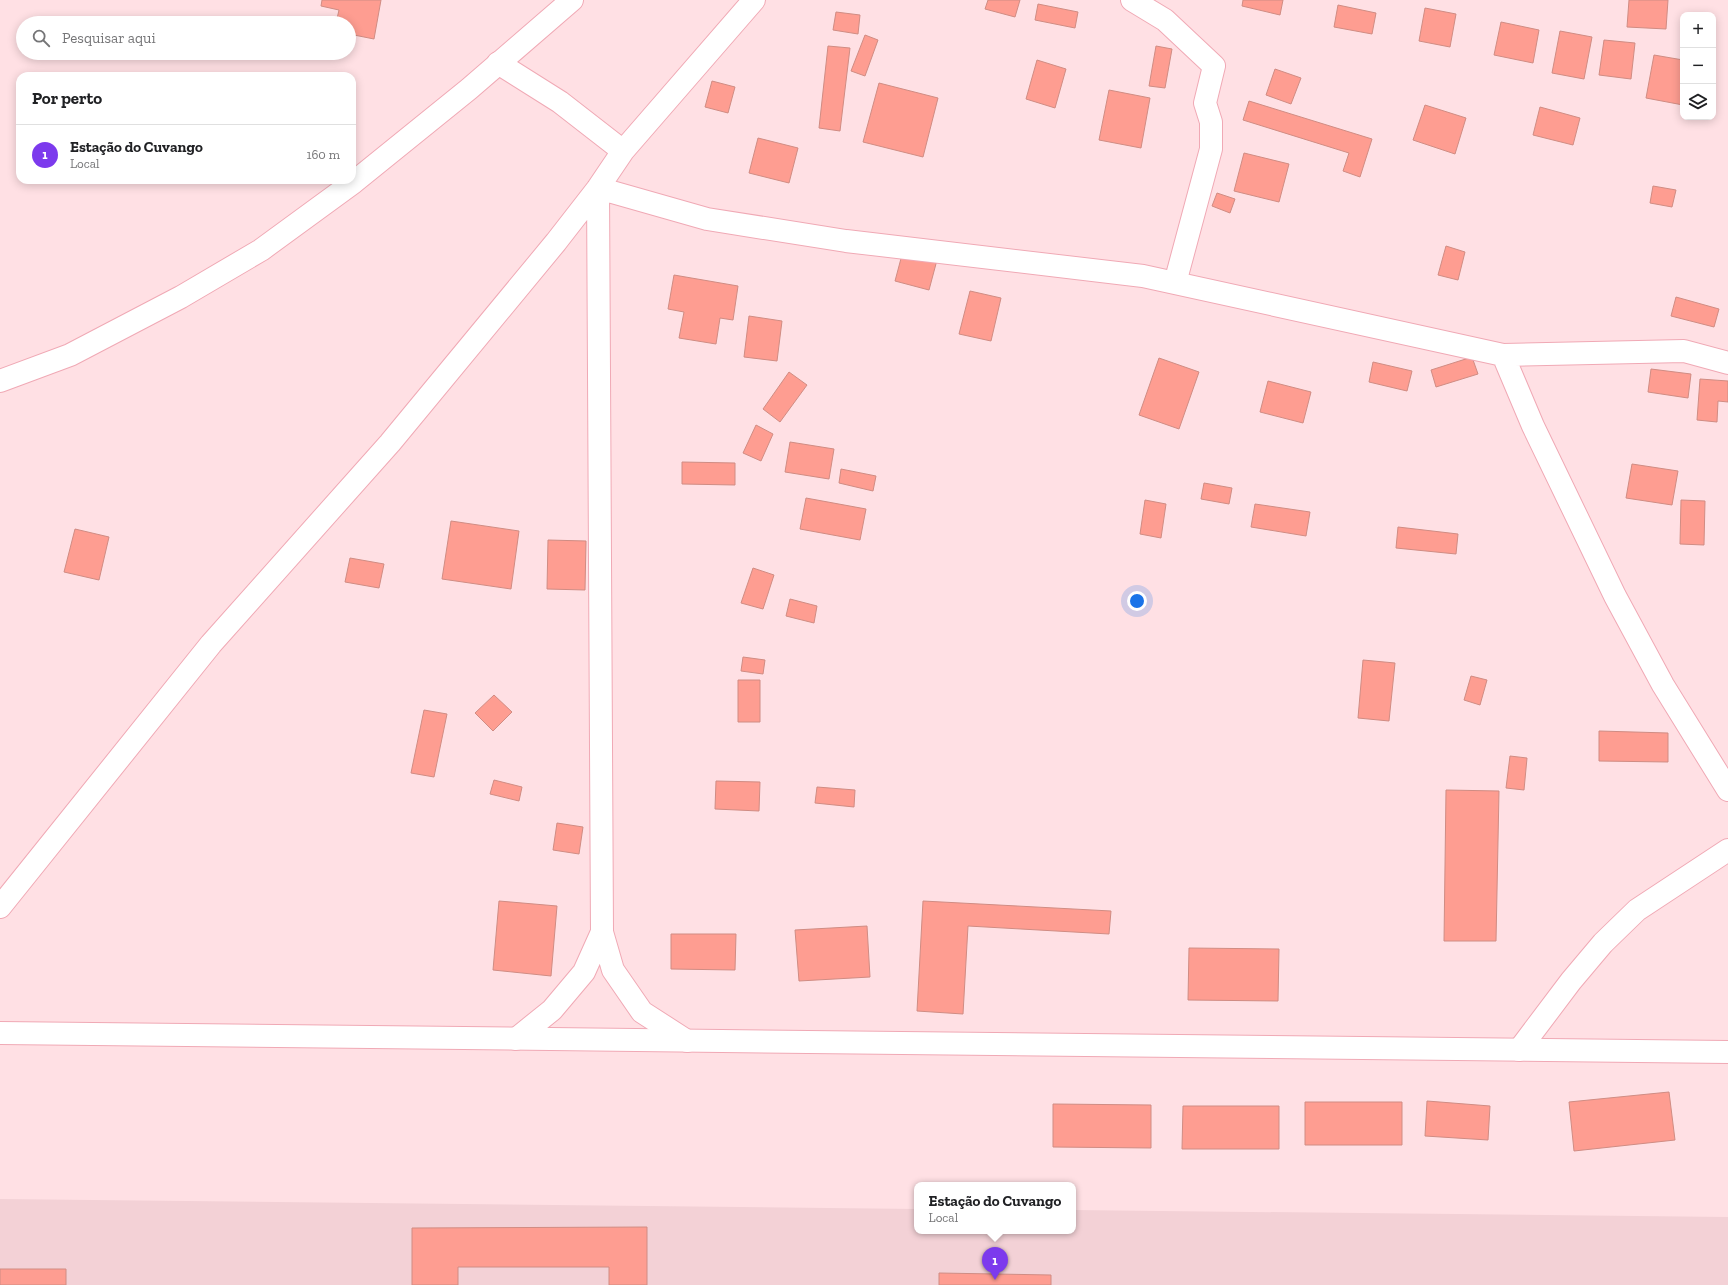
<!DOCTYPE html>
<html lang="pt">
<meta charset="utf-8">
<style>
body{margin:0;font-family:"Zilla Slab",serif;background:#f2f2f2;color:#202124}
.controls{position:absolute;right:12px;top:12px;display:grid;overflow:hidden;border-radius:8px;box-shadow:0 2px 10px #0003}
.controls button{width:36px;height:36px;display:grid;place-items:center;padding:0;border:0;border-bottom:1px solid #e0e0e0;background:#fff;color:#202124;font:20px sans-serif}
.you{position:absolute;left:1137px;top:601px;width:14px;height:14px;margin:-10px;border:3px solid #fff;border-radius:50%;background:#1a73e8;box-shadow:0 0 0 6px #1a73e833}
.badge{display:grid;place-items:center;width:26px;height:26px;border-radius:50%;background:#7c3aed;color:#fff;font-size:13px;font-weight:700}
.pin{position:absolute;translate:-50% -33px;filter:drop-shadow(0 1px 2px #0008)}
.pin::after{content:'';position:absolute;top:21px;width:14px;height:12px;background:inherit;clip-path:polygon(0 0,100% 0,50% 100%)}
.popup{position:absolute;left:914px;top:1182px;width:162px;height:52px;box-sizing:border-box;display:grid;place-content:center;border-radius:8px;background:#fff;filter:drop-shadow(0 1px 3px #0005);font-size:13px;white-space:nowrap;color:#757577}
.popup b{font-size:15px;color:#202124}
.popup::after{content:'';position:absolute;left:50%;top:100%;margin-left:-8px;border:8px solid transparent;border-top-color:#fff}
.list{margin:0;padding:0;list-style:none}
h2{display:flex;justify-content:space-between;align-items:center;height:52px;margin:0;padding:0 16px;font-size:17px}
h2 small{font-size:13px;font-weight:400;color:#757577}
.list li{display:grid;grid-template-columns:26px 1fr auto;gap:12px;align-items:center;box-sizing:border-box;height:60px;padding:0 16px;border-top:1px solid #e0e0e0}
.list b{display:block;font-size:15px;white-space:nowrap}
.list p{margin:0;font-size:13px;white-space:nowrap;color:#757577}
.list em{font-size:13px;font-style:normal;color:#757577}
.icon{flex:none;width:22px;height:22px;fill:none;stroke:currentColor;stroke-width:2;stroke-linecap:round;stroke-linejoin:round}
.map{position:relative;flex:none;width:1728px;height:1285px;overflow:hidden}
.search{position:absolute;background:#fff;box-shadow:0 2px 10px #0003;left:16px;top:16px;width:340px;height:44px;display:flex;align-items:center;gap:10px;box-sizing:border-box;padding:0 14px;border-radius:22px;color:#757577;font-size:15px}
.panel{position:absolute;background:#fff;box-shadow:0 2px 10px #0003;left:16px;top:72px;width:340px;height:112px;border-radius:12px}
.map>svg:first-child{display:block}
.built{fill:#f3d1d6}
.building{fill:#fe9d91;stroke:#d08c83}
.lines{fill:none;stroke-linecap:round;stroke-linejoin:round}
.street-casing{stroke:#f0a9b5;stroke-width:24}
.secondary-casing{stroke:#f0a9b5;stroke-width:24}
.primary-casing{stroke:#f0a9b5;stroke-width:24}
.street{stroke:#fff;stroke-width:22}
.secondary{stroke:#fff;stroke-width:22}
.primary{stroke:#fff;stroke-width:22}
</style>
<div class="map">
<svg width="1728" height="1285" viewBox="0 0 1728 1285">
<rect width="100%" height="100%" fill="#ffe0e4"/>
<path class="built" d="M 0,1199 L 917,1209 L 917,1231 L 1073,1231 L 1073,1210 L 1728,1217 L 1728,1285 L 0,1285 Z"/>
<path class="building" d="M 322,0 L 381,0 L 374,39 L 349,34 L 349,23 L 336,23 L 339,10 L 321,6 Z
M 988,0 L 1020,0 L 1015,17 L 985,9 Z
M 1243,0 L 1283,0 L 1280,15 L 1242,6 Z
M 1629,0 L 1668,0 L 1666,29 L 1627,27 Z
M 1038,4 L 1078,12 L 1075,28 L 1035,20 Z
M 1338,5 L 1376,13 L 1372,34 L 1334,27 Z
M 1425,8 L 1456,14 L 1450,47 L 1419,41 Z
M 836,12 L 860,15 L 858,34 L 833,30 Z
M 1501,22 L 1539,30 L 1533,63 L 1494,55 Z
M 1560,31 L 1592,37 L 1584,79 L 1552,73 Z
M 865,35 L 878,40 L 865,76 L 851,71 Z
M 1604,40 L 1635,43 L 1631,79 L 1599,75 Z
M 828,46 L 850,48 L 840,131 L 819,128 Z
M 1156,46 L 1172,49 L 1165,88 L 1149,86 Z
M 1654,55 L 1683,60 L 1683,105 L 1646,98 Z
M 1037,60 L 1066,69 L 1055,108 L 1026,99 Z
M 1275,69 L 1301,78 L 1291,104 L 1266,95 Z
M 712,81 L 735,87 L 728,113 L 705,107 Z
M 879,83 L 938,98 L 923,157 L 863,142 Z
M 1109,90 L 1150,98 L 1141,148 L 1099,140 Z
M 1249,101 L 1372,139 L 1360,177 L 1343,171 L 1349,153 L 1243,120 Z
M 1425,105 L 1466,118 L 1455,154 L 1413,140 Z
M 1540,107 L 1580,118 L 1573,145 L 1533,135 Z
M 758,138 L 798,148 L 789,183 L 749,173 Z
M 1244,153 L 1289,164 L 1279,202 L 1234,191 Z
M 1653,186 L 1676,190 L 1672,207 L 1650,203 Z
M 1217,193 L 1235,199 L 1230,213 L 1212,206 Z
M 1446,246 L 1465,252 L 1458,280 L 1438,275 Z
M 903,251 L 937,260 L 929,290 L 895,281 Z
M 674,275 L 738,286 L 733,320 L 720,318 L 716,344 L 679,338 L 684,312 L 668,309 Z
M 970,291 L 1001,298 L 991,341 L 959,334 Z
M 1676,297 L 1719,309 L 1714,327 L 1671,316 Z
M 749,316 L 782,321 L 777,361 L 744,357 Z
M 1472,357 L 1478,374 L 1436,387 L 1431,370 Z
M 1159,358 L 1199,372 L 1179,429 L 1139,415 Z
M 1373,362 L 1412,371 L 1407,391 L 1369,382 Z
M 1651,369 L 1691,374 L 1688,398 L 1648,392 Z
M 789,372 L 807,385 L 780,422 L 763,409 Z
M 1700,379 L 1728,381 L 1728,402 L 1718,401 L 1717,422 L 1697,420 Z
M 1268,381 L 1311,392 L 1303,423 L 1260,412 Z
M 756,425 L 773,434 L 761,461 L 743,453 Z
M 790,442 L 834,449 L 829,479 L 785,472 Z
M 682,462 L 735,463 L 735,485 L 682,484 Z
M 1632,464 L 1678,471 L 1672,505 L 1626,498 Z
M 841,469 L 876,476 L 873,491 L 839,483 Z
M 1204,483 L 1232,488 L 1229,504 L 1201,499 Z
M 806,498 L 866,509 L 860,540 L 800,529 Z
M 1145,500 L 1166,504 L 1161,538 L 1140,534 Z
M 1681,500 L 1705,501 L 1704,545 L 1680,544 Z
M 1255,504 L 1310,512 L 1306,536 L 1251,527 Z
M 451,521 L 519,531 L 511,589 L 442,579 Z
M 1398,527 L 1458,534 L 1456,554 L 1396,548 Z
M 75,529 L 109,537 L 99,580 L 64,572 Z
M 548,540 L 586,541 L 585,590 L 547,589 Z
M 350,558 L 384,564 L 379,588 L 345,582 Z
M 753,568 L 774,575 L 763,609 L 741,603 Z
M 790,599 L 817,606 L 814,623 L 786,616 Z
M 743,657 L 765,660 L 763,674 L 741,671 Z
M 1363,660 L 1395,663 L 1389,721 L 1358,718 Z
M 1471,676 L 1487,680 L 1480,705 L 1464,700 Z
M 738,680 L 760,680 L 760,722 L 738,722 Z
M 494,695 L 512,712 L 493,731 L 475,713 Z
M 424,710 L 447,714 L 434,777 L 411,773 Z
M 1599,731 L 1668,733 L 1668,762 L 1599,761 Z
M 1510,756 L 1527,758 L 1524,790 L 1506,788 Z
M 494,780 L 522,787 L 519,801 L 490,794 Z
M 716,781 L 760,782 L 759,811 L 715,809 Z
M 817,787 L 855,790 L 854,807 L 815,803 Z
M 1446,790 L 1499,791 L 1496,941 L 1444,941 Z
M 557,823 L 583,827 L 579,854 L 553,850 Z
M 499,901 L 557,906 L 551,976 L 493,970 Z
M 923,901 L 1111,911 L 1109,934 L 968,926 L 963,1014 L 917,1011 Z
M 867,926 L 870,977 L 799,981 L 795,930 Z
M 671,934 L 736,934 L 735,970 L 671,969 Z
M 1189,948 L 1279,949 L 1278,1001 L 1188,1000 Z
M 1669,1092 L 1675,1140 L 1574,1151 L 1569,1102 Z
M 1427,1101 L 1490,1106 L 1488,1140 L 1425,1136 Z
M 1305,1102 L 1402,1102 L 1402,1145 L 1305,1145 Z
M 1053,1104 L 1151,1105 L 1151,1148 L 1053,1147 Z
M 1183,1106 L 1279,1106 L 1279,1149 L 1182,1149 Z
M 647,1227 L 647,1285 L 609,1285 L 609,1267 L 458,1267 L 458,1285 L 412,1285 L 412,1228 Z
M 0,1269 L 66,1269 L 66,1285 L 0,1285 Z
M 939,1273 L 1051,1275 L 1051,1285 L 939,1285 Z"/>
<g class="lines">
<g class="street-casing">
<path id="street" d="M 1132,0 L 1165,20 L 1214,66 L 1205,103 L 1211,122 L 1211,149 L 1175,283
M 498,63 L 560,102 L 623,151
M 1503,355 L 1533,426 L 1615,596 L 1663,685 L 1728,790
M 0,907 L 211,644 L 390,443 L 556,242 L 598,188 L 623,151 L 754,0
M 516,1039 L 552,1010 L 584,972 L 602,932
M 687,1041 L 642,1012 L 613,970 L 602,932 L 598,188 L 707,219 L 846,241 L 1143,276 L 1503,355 L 1684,351 L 1728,363
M 1519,1050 L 1571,981 L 1603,943 L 1637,910 L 1728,850"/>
</g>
<g class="secondary-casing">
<path id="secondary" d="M 0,1033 L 1728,1052"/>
</g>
<g class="primary-casing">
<path id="primary" d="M 0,381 L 70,355 L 181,297 L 261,250 L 354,182 L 469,89 L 572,0"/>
</g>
<use href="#street" class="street"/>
<use href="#secondary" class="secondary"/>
<use href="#primary" class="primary"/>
</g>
</svg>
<div class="controls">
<button>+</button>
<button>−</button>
<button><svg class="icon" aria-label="layers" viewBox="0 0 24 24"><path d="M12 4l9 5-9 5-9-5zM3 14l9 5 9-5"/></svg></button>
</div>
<div class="you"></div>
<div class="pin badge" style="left:995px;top:1280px">1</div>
<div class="popup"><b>Estação do Cuvango</b>Local</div>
<div class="search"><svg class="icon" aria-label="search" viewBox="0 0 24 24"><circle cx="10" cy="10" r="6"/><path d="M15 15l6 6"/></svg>Pesquisar aqui</div>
<section class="panel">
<h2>Por perto<small></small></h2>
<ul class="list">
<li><span class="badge">1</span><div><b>Estação do Cuvango</b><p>Local</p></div><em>160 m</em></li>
</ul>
</section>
</div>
